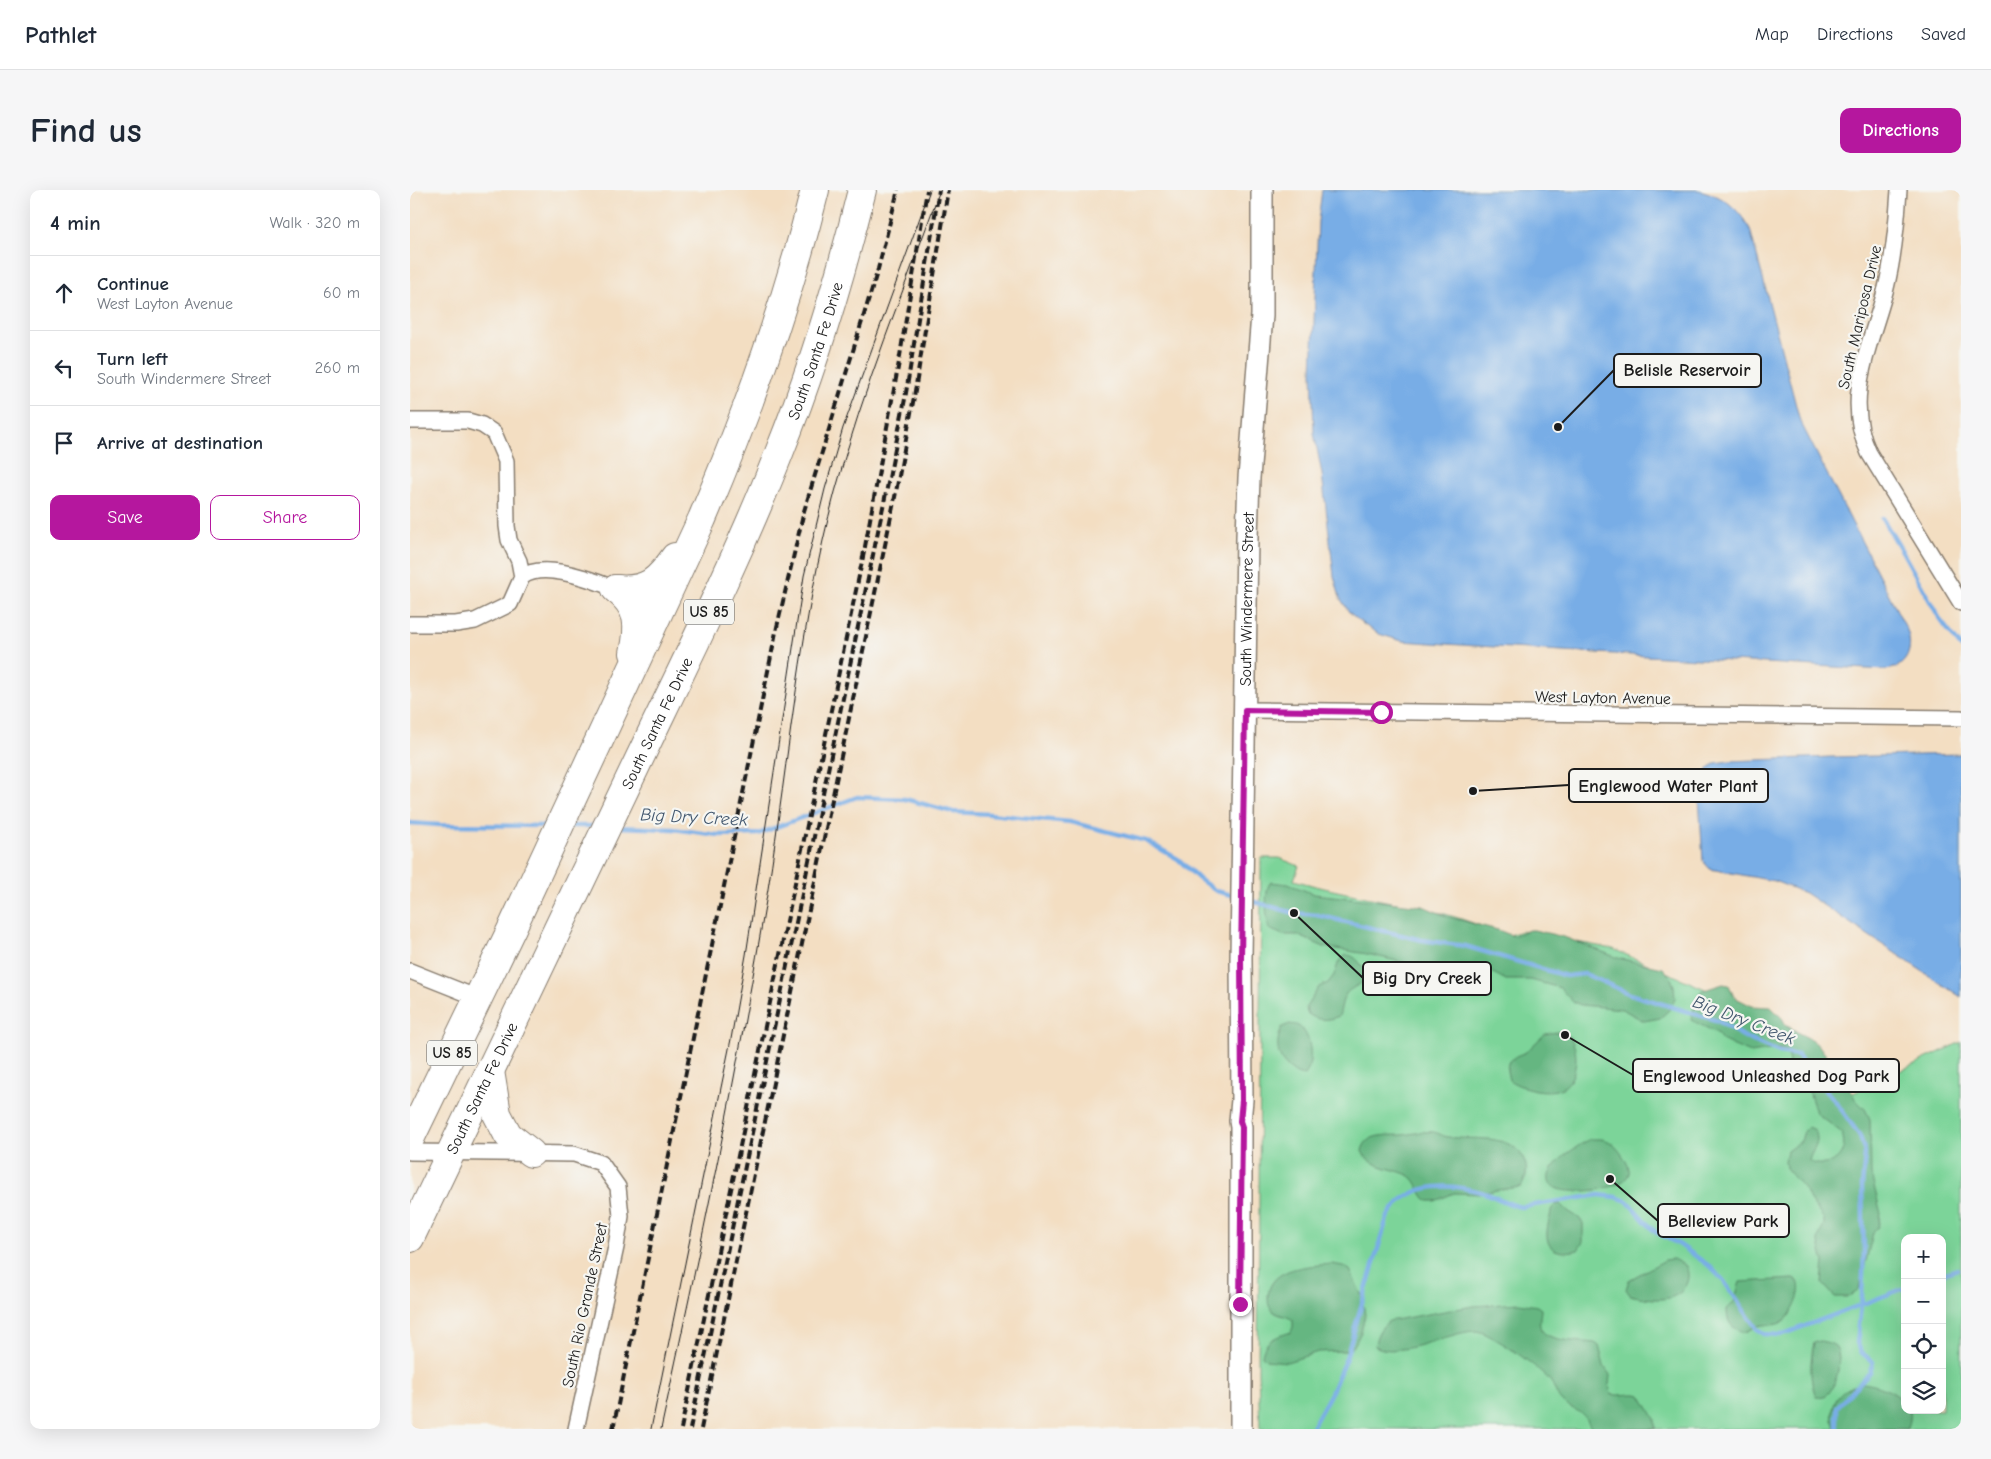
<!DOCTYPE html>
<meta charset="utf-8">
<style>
body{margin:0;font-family:"Comic Neue",sans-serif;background:#f6f6f7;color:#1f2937}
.controls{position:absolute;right:15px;bottom:15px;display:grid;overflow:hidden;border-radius:10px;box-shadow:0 5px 20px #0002}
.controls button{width:45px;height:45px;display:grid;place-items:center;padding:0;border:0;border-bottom:1px solid #e0e1e3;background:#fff;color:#1f2937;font:25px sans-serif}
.stop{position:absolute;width:15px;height:15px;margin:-11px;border:4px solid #b5179e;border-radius:50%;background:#fff}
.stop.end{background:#b5179e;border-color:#fff;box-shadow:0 1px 5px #0008}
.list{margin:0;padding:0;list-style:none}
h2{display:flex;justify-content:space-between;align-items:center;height:65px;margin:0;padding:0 20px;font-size:21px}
h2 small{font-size:16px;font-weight:400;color:#747a83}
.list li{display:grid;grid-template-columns:32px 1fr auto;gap:15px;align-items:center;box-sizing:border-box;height:75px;padding:0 20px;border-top:1px solid #e0e1e3}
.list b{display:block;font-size:19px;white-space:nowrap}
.list p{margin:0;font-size:16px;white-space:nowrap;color:#747a83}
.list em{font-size:16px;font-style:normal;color:#747a83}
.actions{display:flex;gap:10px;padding:15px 20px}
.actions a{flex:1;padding:11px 0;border:1px solid #b5179e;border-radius:10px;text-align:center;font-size:18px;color:#b5179e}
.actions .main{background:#b5179e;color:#fff}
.icon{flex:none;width:28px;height:28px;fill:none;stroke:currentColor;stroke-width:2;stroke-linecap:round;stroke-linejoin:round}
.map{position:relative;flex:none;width:1551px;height:1239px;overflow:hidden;border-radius:10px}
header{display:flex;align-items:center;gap:30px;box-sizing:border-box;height:70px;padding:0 25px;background:#fff;border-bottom:1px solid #e0e1e3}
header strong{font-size:24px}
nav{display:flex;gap:28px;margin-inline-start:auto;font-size:18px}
.intro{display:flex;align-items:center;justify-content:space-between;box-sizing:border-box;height:120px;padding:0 30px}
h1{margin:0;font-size:35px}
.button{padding:12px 22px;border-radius:10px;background:#b5179e;color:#fff;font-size:18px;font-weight:700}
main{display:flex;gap:30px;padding:0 30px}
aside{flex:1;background:#fff;border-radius:10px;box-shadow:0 5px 20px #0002}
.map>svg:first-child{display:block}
.green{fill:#7cd499;stroke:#4c785a;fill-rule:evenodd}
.forest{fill:#65b681;stroke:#40694e}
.water{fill:#78ade6;stroke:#4a6481}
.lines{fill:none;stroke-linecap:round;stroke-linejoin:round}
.stream{stroke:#78ade6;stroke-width:4.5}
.street-casing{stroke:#887d6f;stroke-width:18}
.secondary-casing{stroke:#887d6f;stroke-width:24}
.highway-casing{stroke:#887d6f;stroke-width:30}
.street{stroke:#fff;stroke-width:15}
.secondary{stroke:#fff;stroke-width:21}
.highway{stroke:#fff;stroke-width:28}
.tram{stroke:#1c1c1c;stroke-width:1}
.rail{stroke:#1c1c1c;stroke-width:4;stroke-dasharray:8 4;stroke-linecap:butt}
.route{stroke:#b5179e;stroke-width:6}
.labels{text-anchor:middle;stroke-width:4.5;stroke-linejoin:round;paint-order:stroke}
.shield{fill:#f6f6f2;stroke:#5d5d5c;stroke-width:1}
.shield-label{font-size:15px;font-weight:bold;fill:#1c1c1c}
.street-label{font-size:16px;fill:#1c1c1c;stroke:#f6f6f2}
.water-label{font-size:18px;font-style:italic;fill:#41566d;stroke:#f6f6f2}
.leader{fill:none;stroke:#1c1c1c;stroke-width:2}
.callout-dot{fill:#1c1c1c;stroke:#f6f6f2;stroke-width:2}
.callout{fill:#f6f6f2;stroke:#1c1c1c;stroke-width:2}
.callout-label{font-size:18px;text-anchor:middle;font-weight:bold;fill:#1c1c1c}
</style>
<header>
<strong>Pathlet</strong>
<nav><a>Map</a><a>Directions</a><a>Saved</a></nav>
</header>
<div class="intro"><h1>Find us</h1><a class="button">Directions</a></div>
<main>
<aside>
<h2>4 min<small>Walk · 320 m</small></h2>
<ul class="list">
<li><svg class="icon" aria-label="ahead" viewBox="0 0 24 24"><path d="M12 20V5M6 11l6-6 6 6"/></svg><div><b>Continue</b><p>West Layton Avenue</p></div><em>60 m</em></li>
<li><svg class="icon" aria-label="left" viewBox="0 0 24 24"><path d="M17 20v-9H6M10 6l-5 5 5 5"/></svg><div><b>Turn left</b><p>South Windermere Street</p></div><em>260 m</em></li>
<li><svg class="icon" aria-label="arrive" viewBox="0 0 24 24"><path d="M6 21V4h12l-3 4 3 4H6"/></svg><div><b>Arrive at destination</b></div></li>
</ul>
<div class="actions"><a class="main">Save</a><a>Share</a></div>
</aside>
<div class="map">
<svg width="1551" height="1239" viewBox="0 0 1551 1239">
<rect width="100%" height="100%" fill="#f6f6f2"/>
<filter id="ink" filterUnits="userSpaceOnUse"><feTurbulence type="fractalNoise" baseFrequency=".02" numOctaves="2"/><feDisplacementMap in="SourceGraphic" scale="10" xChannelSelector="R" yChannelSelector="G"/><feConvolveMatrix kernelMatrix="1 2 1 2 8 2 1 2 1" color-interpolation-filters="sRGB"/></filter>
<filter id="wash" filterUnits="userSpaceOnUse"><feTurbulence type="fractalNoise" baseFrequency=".0096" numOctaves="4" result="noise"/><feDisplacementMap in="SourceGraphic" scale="20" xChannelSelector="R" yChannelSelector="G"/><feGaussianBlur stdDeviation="1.12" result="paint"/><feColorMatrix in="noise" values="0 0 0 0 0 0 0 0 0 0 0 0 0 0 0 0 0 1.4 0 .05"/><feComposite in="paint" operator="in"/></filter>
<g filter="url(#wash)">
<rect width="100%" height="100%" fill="#f3dec2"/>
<path class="green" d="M 851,668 L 869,668 L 889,676 L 884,690 C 934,705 985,711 1035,724 C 1057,730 1077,738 1097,746 L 1111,741 L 1203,759 L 1369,831 L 1386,841 L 1401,853 L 1439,905 L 1551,852 L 1551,1239 L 850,1239 L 848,1182 ZM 1495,1048 L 1532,1048 L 1532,1220 L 1495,1220 Z"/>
<path class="forest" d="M 861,692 L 878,694 L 904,704 L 1013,716 L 1038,727 L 1088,740 L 1103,746 L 1119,740 L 1124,740 L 1154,747 L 1208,768 L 1253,778 L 1260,786 L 1264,796 L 1265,809 L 1260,819 L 1250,828 L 1234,831 L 1212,819 L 1171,815 L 1163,812 L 1150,798 L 1121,790 L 1096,790 L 1083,783 L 1074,781 L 1017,778 L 957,764 L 914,757 L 887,745 L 873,745 L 859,739 C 856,730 854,697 861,692 Z
M 936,765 C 943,765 947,769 951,775 C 966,794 944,793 936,804 C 932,809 931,820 929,826 C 917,831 907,831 897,823 L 896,817 L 909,797 L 918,793 L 924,785 L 929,771 Z
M 1313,794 L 1319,795 L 1324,807 L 1342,816 L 1361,817 L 1372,828 L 1377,837 L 1402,850 L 1410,857 L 1423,875 L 1434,887 L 1445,909 L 1455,919 L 1460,929 L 1461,984 L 1471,1024 L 1468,1037 L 1463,1043 L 1449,1099 L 1438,1107 L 1425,1107 L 1412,1093 L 1414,1072 L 1408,1049 L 1414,1034 L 1414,1029 L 1401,1012 L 1396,1001 L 1376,978 L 1375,971 L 1377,961 L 1391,951 L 1394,941 L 1399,937 L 1405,940 C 1411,956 1402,958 1399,971 C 1418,982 1442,964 1431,942 L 1406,923 L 1398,898 L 1387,890 L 1379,880 L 1378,862 L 1373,859 L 1366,859 L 1341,863 L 1324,856 L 1312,850 L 1307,843 L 1281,830 L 1286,810 L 1291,801 Z
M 880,834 C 883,835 886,834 888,836 C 902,843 904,874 895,885 C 889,886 886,884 881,880 C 866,869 865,853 872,837 Z
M 1152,841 C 1172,850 1169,890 1152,898 C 1138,905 1110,898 1099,890 L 1097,881 L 1098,873 L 1106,866 L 1116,862 L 1135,844 Z
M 1012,942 C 1017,942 1023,941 1027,943 C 1031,944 1034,947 1038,947 C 1061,951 1104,941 1115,972 C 1118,981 1116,989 1111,997 L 1087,1000 L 1069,1004 L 1044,1003 L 1025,1011 L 1018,1011 C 1010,1005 1008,991 1000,986 C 985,978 959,978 952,961 C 956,942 977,946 992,945 C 999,944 1005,943 1012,942 Z
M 1181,949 C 1187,949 1194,948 1200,952 C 1207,956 1221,975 1219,983 C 1215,1001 1163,1004 1148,999 C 1118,986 1169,954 1181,949 Z
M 1151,1014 L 1158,1021 L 1169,1028 L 1173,1033 L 1173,1052 L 1168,1060 C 1139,1067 1132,1053 1140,1027 C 1141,1023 1140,1019 1144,1016 C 1146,1014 1148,1014 1151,1014 Z
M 1263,1069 L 1276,1076 C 1279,1084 1279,1090 1274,1098 C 1264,1114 1236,1109 1220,1105 L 1216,1099 L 1219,1090 L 1255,1070 Z
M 922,1074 L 933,1076 L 940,1080 L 952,1106 L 955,1125 L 951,1142 L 945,1154 L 941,1159 L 933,1161 L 908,1162 L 877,1172 L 856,1170 L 852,1166 C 854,1149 867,1147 881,1142 L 883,1137 L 883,1130 C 876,1125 867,1126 862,1120 C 858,1117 858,1110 858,1106 C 860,1076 900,1076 922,1074 Z
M 1384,1089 L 1388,1091 C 1393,1102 1384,1122 1375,1130 C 1365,1138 1356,1133 1348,1136 C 1343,1137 1339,1141 1334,1142 C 1321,1138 1317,1133 1317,1119 L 1324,1112 L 1330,1092 Z
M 1109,1113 L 1127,1116 L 1131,1119 C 1131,1125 1128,1133 1131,1139 C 1137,1152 1171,1151 1185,1153 L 1189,1156 L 1194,1176 L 1200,1185 L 1199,1195 L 1201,1204 C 1211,1207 1221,1202 1231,1205 L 1245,1229 L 1245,1239 L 1182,1239 C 1179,1235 1178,1229 1174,1226 C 1168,1219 1158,1218 1152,1212 C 1146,1206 1145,1198 1141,1192 C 1133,1180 1078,1140 1065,1141 C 1038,1142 988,1170 965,1156 C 966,1145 970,1138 979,1131 L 1063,1116 Z
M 1410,1151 C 1415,1152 1421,1153 1425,1156 C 1434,1165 1426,1203 1414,1206 C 1411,1207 1408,1206 1406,1206 C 1399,1192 1400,1168 1404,1153 Z
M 1452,1193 C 1469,1195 1482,1200 1495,1212 L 1495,1220 L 1500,1220 C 1501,1227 1500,1233 1497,1239 L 1425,1239 C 1417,1214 1429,1199 1452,1193 Z"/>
<path class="water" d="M 912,0 L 1289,0 C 1314,6 1327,17 1340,39 L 1390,231 L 1497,440 C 1504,459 1497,479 1474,480 L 1051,455 L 992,451 L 969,444 L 953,434 L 939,422 L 930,408 L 924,386 L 912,284 L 904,243 L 903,212 L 902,183 L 908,31 Z
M 1551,564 L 1551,807 L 1395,703 L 1364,691 L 1300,679 L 1293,671 L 1289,608 L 1294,587 L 1299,578 L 1305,573 L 1319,571 L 1421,567 Z"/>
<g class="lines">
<path class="stream" d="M 1472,328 L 1492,361 L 1531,431 L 1551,457
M 0,633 L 29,635 L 140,636
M 160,636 L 187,636
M 208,637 L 263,639 L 308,645 L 348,644 L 447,607 L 495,609 L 543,622 L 580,624 L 660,632 L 736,651 L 768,669 L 789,689 L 806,701 L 826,706
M 838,710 L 884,723 L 907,725 L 1012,750 L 1055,756 L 1156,786 L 1175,784 L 1220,804 L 1308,831 L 1338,849 L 1369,862 L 1388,865 L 1406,890 L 1426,912 L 1450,946 L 1455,963 L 1452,996 L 1454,1060 L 1452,1106 L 1447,1153 L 1452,1163 L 1463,1172 L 1460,1182 L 1427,1217 L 1427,1239
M 1532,1084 L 1548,1079
M 901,1239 L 921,1203 L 936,1168 L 977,1028 C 996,993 1035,992 1071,1002 C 1085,1006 1097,1014 1111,1017 L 1189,1005 L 1206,1007 L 1217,1011 L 1244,1041 L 1270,1055 L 1298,1075 L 1313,1090 L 1347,1139 L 1354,1144 L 1371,1145 L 1495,1098"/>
</g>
</g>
<g filter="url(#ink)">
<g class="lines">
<g class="street-casing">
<path id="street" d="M 1489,0 C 1487,33 1484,66 1476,98 C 1462,153 1432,207 1459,263 L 1551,413
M 0,231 L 58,231 L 72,235 L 84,243 L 96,271 L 97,336 L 99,350 L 109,371 L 112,387 L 100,414 L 65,431 L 46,434 L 0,434
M 112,387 C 140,365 222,406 251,419
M 835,520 L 1551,528
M 0,781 L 68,808
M 0,962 L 164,964 L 191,973 L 208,997 L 211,1026 L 206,1057 L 166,1239"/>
</g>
<g class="secondary-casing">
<g id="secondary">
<path id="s1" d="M 831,1239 L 831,937 L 830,931 L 832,910 L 831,768 L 837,347 L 839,288 L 852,125 L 852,0"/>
</g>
</g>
<g class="highway-casing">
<g id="highway">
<path d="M 206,399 C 237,402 248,391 265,367"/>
<path d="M 206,399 C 230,418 230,435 224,463"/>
<path d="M 80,881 L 87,924 L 98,945 L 121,963"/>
<path d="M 0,949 L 102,738 L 292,329 C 338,222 377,113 405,0"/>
<path id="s2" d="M 0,1048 C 80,878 163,710 243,540 C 287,449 332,357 369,263 C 403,178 430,89 452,0"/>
</g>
</g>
<use href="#street" class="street"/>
<use href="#secondary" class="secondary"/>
<use href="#highway" class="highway"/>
<path class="tram" d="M 241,1239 L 321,849 L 336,765 L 394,386 L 415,299 L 433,238 L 520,0
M 251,1239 C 290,1060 328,880 358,699 C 379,567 390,432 425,302 C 453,199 494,100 530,0"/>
<path class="rail" d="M 203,1239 L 367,437 L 394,321 L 468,79 L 488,0
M 271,1239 L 454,362 L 489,172 L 517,0
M 280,1239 L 477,298 L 495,209 L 529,0
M 291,1239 L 485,307 L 504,207 L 538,0"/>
</g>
</g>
<g class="lines" filter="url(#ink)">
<path class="route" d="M 830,1114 L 832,937 L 830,931 L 832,910 L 831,768 L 835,520 L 971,522"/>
</g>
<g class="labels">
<g class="shield">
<rect x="274" y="409.5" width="50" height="25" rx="4"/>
<rect x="17" y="850.5" width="50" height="25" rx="4"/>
</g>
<g class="shield-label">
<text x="299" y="427">US 85</text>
<text x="42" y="868">US 85</text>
</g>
<g class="street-label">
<text transform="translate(1449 127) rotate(-77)" y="6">South Mariposa Drive</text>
<text dy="6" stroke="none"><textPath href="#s2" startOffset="976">South Santa Fe Drive</textPath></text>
<text dy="6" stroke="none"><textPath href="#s1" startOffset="830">South Windermere Street</textPath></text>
<text transform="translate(1193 507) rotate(1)" y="6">West Layton Avenue</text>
<text dy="6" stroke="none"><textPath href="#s2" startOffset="571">South Santa Fe Drive</textPath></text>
<text dy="6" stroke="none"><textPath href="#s2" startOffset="166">South Santa Fe Drive</textPath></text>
<text transform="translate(174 1115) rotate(-78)" y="6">South Rio Grande Street</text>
</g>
<g class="water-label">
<text transform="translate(284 627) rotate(3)" y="6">Big Dry Creek</text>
<text transform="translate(1334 830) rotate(21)" y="6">Big Dry Creek</text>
</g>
</g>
<path class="leader" d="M1148 237L1204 180M1063 601L1159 595M884 723L953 788M1155 845L1223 885M1200 989L1248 1031"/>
<g class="callout-dot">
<circle cx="1148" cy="237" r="5"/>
<circle cx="1063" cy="601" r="5"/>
<circle cx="884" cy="723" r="5"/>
<circle cx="1155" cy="845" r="5"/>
<circle cx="1200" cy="989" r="5"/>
</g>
<g class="callout">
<rect x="1204" y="164" width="147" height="33" rx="5"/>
<rect x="1159" y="579" width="199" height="33" rx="5"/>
<rect x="953" y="772" width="128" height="33" rx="5"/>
<rect x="1223" y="869" width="266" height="33" rx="5"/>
<rect x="1248" y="1014" width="131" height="33" rx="5"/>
</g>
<g class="callout-label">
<text x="1277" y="186">Belisle Reservoir</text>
<text x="1258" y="602">Englewood Water Plant</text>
<text x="1017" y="794">Big Dry Creek</text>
<text x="1356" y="892">Englewood Unleashed Dog Park</text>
<text x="1313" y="1037">Belleview Park</text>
</g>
</svg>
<div class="controls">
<button>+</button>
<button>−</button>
<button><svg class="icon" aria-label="locate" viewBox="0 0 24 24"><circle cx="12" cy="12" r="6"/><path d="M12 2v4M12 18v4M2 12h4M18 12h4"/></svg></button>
<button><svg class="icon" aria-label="layers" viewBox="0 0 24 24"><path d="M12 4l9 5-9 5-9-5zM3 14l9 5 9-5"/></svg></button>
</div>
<div class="stop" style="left:971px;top:522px"></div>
<div class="stop end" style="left:830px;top:1114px"></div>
</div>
</main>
